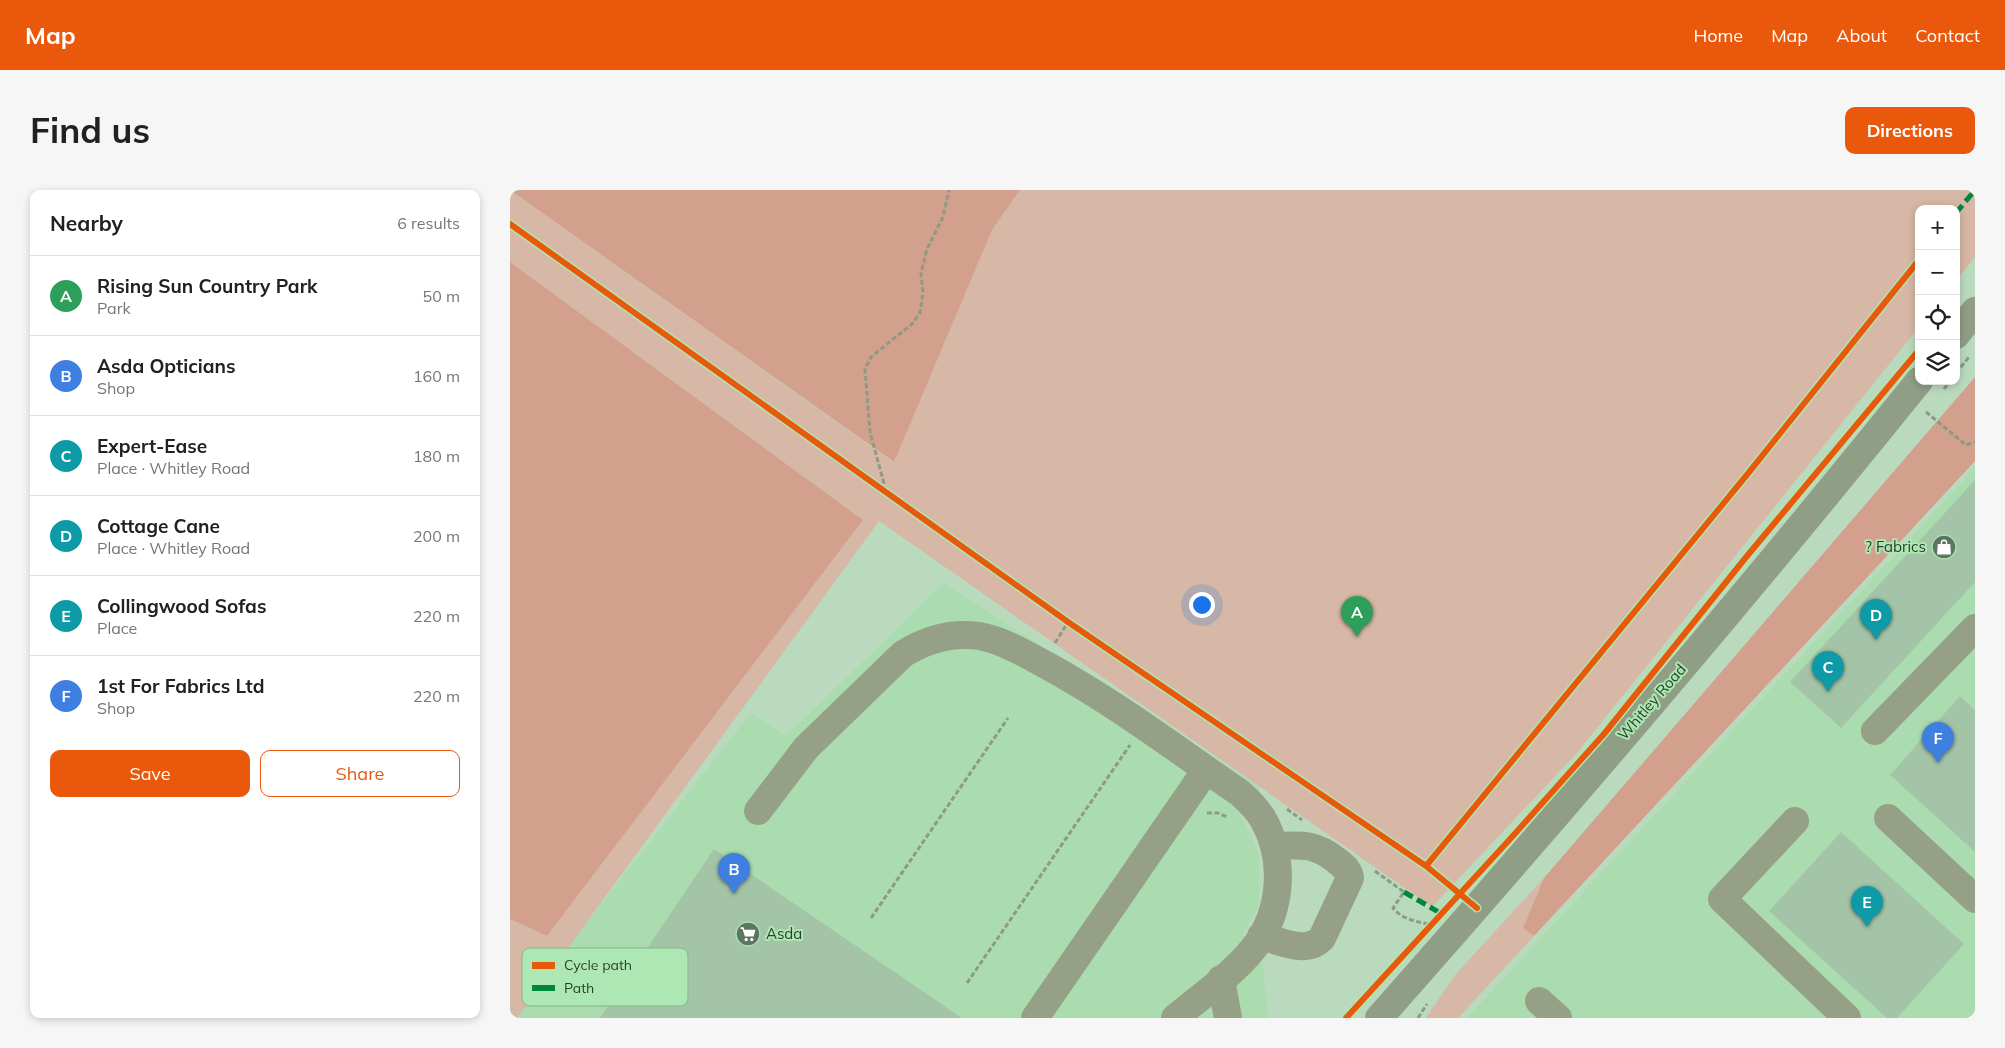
<!DOCTYPE html>
<meta charset="utf-8">
<style>
body{margin:0;font-family:Mulish,sans-serif;background:#f6f6f6;color:#202124}
.controls{position:absolute;right:15px;top:15px;display:grid;overflow:hidden;border-radius:10px;box-shadow:0 2px 8px #0003}
.controls button{width:45px;height:45px;display:grid;place-items:center;padding:0;border:0;border-bottom:1px solid #e0e0e0;background:#fff;color:#202124;font:25px sans-serif}
.you{position:absolute;left:691px;top:414px;width:18px;height:18px;margin:-12px;border:4px solid #fff;border-radius:50%;background:#1a73e8;box-shadow:0 0 0 8px #1a73e833}
.badge{display:grid;place-items:center;width:32px;height:32px;border-radius:50%;background:#ea580c;color:#fff;font-size:16px;font-weight:700}
.pin{position:absolute;translate:-50% -41px;filter:drop-shadow(0 1px 2px #0008)}
.pin::after{content:'';position:absolute;top:26px;width:18px;height:15px;background:inherit;clip-path:polygon(0 0,100% 0,50% 100%)}
.list{margin:0;padding:0;list-style:none}
h2{display:flex;justify-content:space-between;align-items:center;height:65px;margin:0;padding:0 20px;font-size:21px}
h2 small{font-size:16px;font-weight:400;color:#757577}
.list li{display:grid;grid-template-columns:32px 1fr auto;gap:15px;align-items:center;box-sizing:border-box;height:80px;padding:0 20px;border-top:1px solid #e0e0e0}
.list b{display:block;font-size:19px;white-space:nowrap}
.list p{margin:0;font-size:16px;white-space:nowrap;color:#757577}
.list em{font-size:16px;font-style:normal;color:#757577}
.actions{display:flex;gap:10px;padding:15px 20px}
.actions a{flex:1;padding:11px 0;border:1px solid #ea580c;border-radius:10px;text-align:center;font-size:18px;color:#ea580c}
.actions .main{background:#ea580c;color:#fff}
.icon{flex:none;width:28px;height:28px;fill:none;stroke:currentColor;stroke-width:2;stroke-linecap:round;stroke-linejoin:round}
.map{position:relative;flex:none;width:1465px;height:828px;overflow:hidden;border-radius:10px}
header{display:flex;align-items:center;gap:30px;box-sizing:border-box;height:70px;padding:0 25px;background:#ea580c;color:#fff}
header strong{font-size:24px}
nav{display:flex;gap:28px;margin-inline-start:auto;font-size:18px}
.intro{display:flex;align-items:center;justify-content:space-between;box-sizing:border-box;height:120px;padding:0 30px}
h1{margin:0;font-size:35px}
.button{padding:12px 22px;border-radius:10px;background:#ea580c;color:#fff;font-size:18px;font-weight:700}
main{display:flex;gap:30px;padding:0 30px}
aside{flex:1;background:#fff;border-radius:10px;box-shadow:0 2px 8px #0003}
.map>svg:first-child{display:block}
.built{fill:#aadcb0}
.green{fill:#d7b7a5}
.forest{fill:#d3a08d}
.building{fill:#a4c4a7}
.lines{fill:none;stroke-linecap:round;stroke-linejoin:round}
.path{stroke:#8e9a83;stroke-width:3;stroke-dasharray:5 2.5;stroke-linecap:butt}
.minor{stroke:#96a087;stroke-width:28}
.major{stroke:#8f9e84;stroke-width:28}
.quiet{stroke:#00873e;stroke-width:5;stroke-dasharray:10 5;stroke-linecap:butt}
.cycleway-casing{stroke:#ade7b3;stroke-width:9}
.cycleway{stroke:#e8590c;stroke-width:6}
.labels{text-anchor:middle;stroke-width:4;stroke-linejoin:round;paint-order:stroke}
.poi-label{font-size:15px;fill:#2a412c;stroke:#ade7b3;text-anchor:end}
.street-label{font-size:15px;fill:#2a412c;stroke:#ade7b3}
.key{fill:#ade7b3;stroke:#86b58a;stroke-width:1}
.key-label{font-size:14px;fill:#2a412c}
</style>
<header>
<strong>Map</strong>
<nav><a>Home</a><a>Map</a><a>About</a><a>Contact</a></nav>
</header>
<div class="intro"><h1>Find us</h1><a class="button">Directions</a></div>
<main>
<aside>
<h2>Nearby<small>6 results</small></h2>
<ul class="list">
<li><span class="badge" style="background:#2e9e5b">A</span><div><b>Rising Sun Country Park</b><p>Park</p></div><em>50 m</em></li>
<li><span class="badge" style="background:#3f7fe0">B</span><div><b>Asda Opticians</b><p>Shop</p></div><em>160 m</em></li>
<li><span class="badge" style="background:#0f9aa8">C</span><div><b>Expert-Ease</b><p>Place · Whitley Road</p></div><em>180 m</em></li>
<li><span class="badge" style="background:#0f9aa8">D</span><div><b>Cottage Cane</b><p>Place · Whitley Road</p></div><em>200 m</em></li>
<li><span class="badge" style="background:#0f9aa8">E</span><div><b>Collingwood Sofas</b><p>Place</p></div><em>220 m</em></li>
<li><span class="badge" style="background:#3f7fe0">F</span><div><b>1st For Fabrics Ltd</b><p>Shop</p></div><em>220 m</em></li>
</ul>
<div class="actions"><a class="main">Save</a><a>Share</a></div>
</aside>
<div class="map">
<svg width="1465" height="828" viewBox="0 0 1465 828">
<rect width="100%" height="100%" fill="#badabe"/>
<path class="built" d="M 1465,278 L 1465,828 L 957,828 Z
M 434,393 L 751,598 L 731,625 L 749,664 L 749,716 L 732,746 L 753,776 L 758,828 L 7,828 L 54,762 L 241,523 L 276,546 Z"/>
<path class="green" d="M 0,0 L 383,272 L 482,40 L 510,0 L 1465,0 L 1465,67 L 1446,91 L 1446,19 L 1409,19 L 1409,137 L 1066,564 L 922,717 L 369,331 L 7,828 L 0,828 L 0,729 L 37,746 L 353,330 L 0,72 Z
M 1034,688 L 1013,738 L 1024,746 L 948,828 L 916,828 L 945,785 Z"/>
<path class="forest" d="M 0,0 L 510,0 L 482,40 L 384,272 Z
M 0,72 L 353,330 L 37,746 L 0,729 Z
M 1465,187 L 1465,271 L 1024,746 L 1013,738 L 1034,688 Z"/>
<path class="building" d="M 1465,290 L 1465,392 L 1331,538 L 1280,492 Z
M 1450,506 L 1465,520 L 1465,662 L 1380,585 Z
M 1331,642 L 1454,754 L 1387,828 L 1377,828 L 1259,721 Z
M 204,659 L 452,828 L 90,828 Z"/>
<g class="lines">
<path class="path" d="M 1446,183 L 1459,167
M 1434,199 L 1440,191
M 1416,222 L 1456,255 L 1465,252
M 376,301 L 360,242 L 355,179 L 361,167 L 402,134 L 410,123 L 413,102 L 411,83 L 417,59 L 433,27 L 439,0
M 545,453 L 558,432
M 777,619 L 792,630
M 697,623 L 708,623 L 717,627
M 865,681 L 894,702 L 883,718 C 892,729 904,731 918,734
M 361,728 L 498,528
M 457,793 L 620,555
M 908,828 L 917,814"/>
<path class="minor" d="M 1365,541 L 1465,438
M 248,621 L 296,558 L 393,464 C 417,449 441,442 469,446 C 492,450 516,464 536,475 C 604,512 666,559 730,603 C 739,611 747,619 753,629 C 776,670 772,723 743,759 C 723,784 690,807 665,828
M 1378,628 L 1465,709
M 1285,631 L 1212,709 L 1337,828
M 751,746 C 770,751 797,765 812,748 L 840,688 C 839,679 833,676 826,670 C 804,653 792,655 764,656
M 711,789 L 718,828
M 1029,811 L 1048,828
M 525,828 L 696,580"/>
<path class="major" d="M 1446,145 L 1465,121
M 869,828 C 1053,620 1234,408 1409,191"/>
<path class="quiet" d="M 1446,23 L 1465,0
M 894,702 L 932,724"/>
<g class="cycleway-casing">
<path id="cycleway" d="M 0,34 L 558,432 L 916,676 L 967,718
M 916,676 L 1240,281 L 1409,70
M 836,828 L 1001,648 L 1094,544 L 1237,366 L 1409,160"/>
</g>
<use href="#cycleway" class="cycleway"/>
</g>
<defs>
<g id="shop-disc" transform="scale(1.25)"><circle r="9.5" fill="#5c775f" stroke="#ade7b3"/><path d="M-5-2.5h2.3a2.7 3.5 0 0 1 5.4 0H5L5.5 6h-11ZM-1.5-2.5h3a1.5 2.3 0 0 0-3 0Z" fill="#fff"/></g>
<g id="supermarket-disc" transform="scale(1.25)"><circle r="9.5" fill="#5c775f" stroke="#ade7b3"/><path d="M-6-5.5h2.5l.6 2H6L4.5 2H-2.5L-4.4-4H-6ZM-1.5 3.2a1.3 1.3 0 1 0 .1 0ZM3 3.2a1.3 1.3 0 1 0 .1 0Z" fill="#fff"/></g>
</defs>
<g fill-rule="evenodd">
<use href="#shop-disc" x="1434" y="357"/>
<use href="#supermarket-disc" x="238" y="744"/>
</g>
<g class="labels">
<g class="poi-label">
<text x="1416" y="362">? Fabrics</text>
<text x="256" y="749" text-anchor="start">Asda</text>
</g>
<g class="street-label">
<text transform="translate(1142 512) rotate(-49)" y="5">Whitley Road</text>
</g>
</g>
<rect x="12" y="758" width="166" height="58" rx="8" class="key"/>
<rect x="22" y="772" width="23" height="7" fill="#e8590c"/>
<rect x="22" y="795" width="23" height="6" fill="#00873e"/>
<g class="key-label">
<text x="54" y="780">Cycle path</text>
<text x="54" y="803">Path</text>
</g>
</svg>
<div class="controls">
<button>+</button>
<button>−</button>
<button><svg class="icon" aria-label="locate" viewBox="0 0 24 24"><circle cx="12" cy="12" r="6"/><path d="M12 2v4M12 18v4M2 12h4M18 12h4"/></svg></button>
<button><svg class="icon" aria-label="layers" viewBox="0 0 24 24"><path d="M12 4l9 5-9 5-9-5zM3 14l9 5 9-5"/></svg></button>
</div>
<div class="you"></div>
<div class="pin badge" style="left:847px;top:447px;background:#2e9e5b">A</div>
<div class="pin badge" style="left:224px;top:704px;background:#3f7fe0">B</div>
<div class="pin badge" style="left:1318px;top:502px;background:#0f9aa8">C</div>
<div class="pin badge" style="left:1366px;top:450px;background:#0f9aa8">D</div>
<div class="pin badge" style="left:1357px;top:737px;background:#0f9aa8">E</div>
<div class="pin badge" style="left:1428px;top:573px;background:#3f7fe0">F</div>
</div>
</main>
